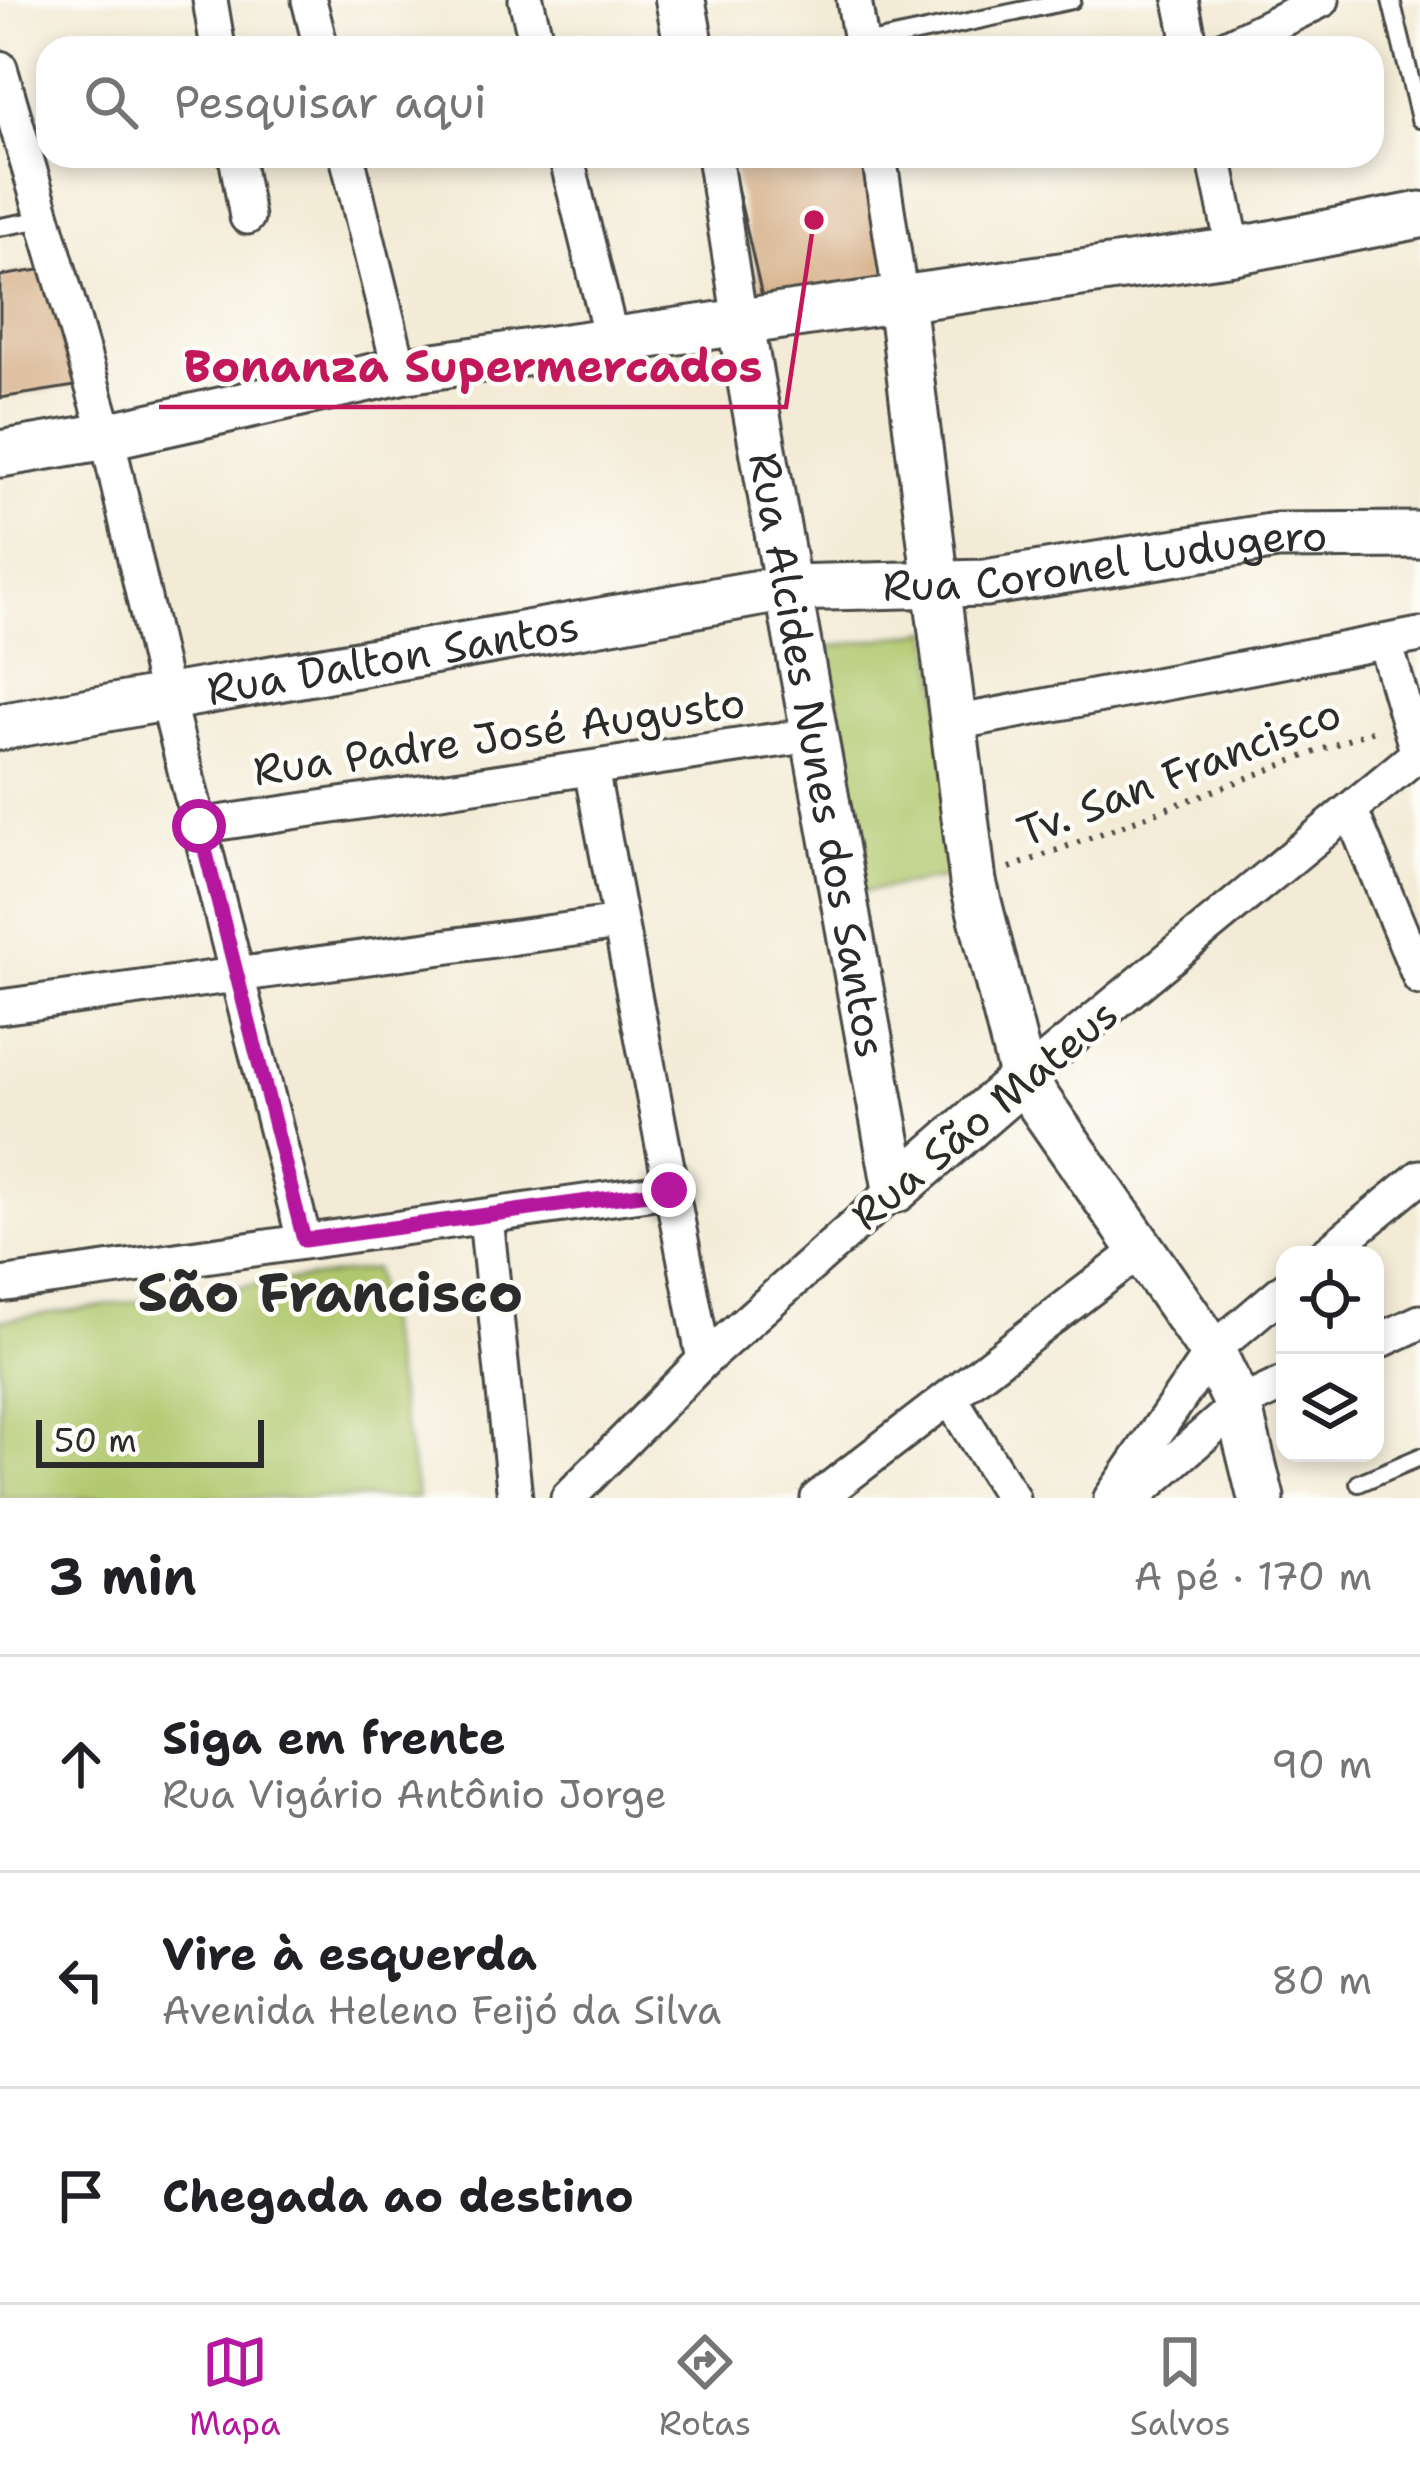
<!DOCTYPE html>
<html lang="pt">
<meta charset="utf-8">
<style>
body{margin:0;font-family:"Shantell Sans",sans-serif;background:#f6f6f6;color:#202124}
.controls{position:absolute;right:36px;bottom:36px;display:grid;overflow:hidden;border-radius:24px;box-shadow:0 6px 18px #0003}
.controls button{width:108px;height:108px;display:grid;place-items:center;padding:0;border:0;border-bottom:3px solid #e0e0e0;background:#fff;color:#202124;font:60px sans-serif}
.scale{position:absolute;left:36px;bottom:30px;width:228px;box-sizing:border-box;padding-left:12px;border:6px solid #2b2b2b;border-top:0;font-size:33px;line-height:42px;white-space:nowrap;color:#2b2b2b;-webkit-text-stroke:9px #fdfcf7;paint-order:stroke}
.stop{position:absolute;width:36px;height:36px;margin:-27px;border:9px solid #b5179e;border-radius:50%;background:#fff}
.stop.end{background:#b5179e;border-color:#fff;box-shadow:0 3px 12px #0008}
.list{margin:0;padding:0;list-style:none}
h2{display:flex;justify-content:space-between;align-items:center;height:156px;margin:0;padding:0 48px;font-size:51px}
h2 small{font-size:39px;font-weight:400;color:#757577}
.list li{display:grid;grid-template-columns:78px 1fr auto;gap:36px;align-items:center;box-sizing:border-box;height:216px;padding:0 48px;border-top:3px solid #e0e0e0}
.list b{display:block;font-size:45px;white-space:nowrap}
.list p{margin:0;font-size:39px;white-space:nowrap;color:#757577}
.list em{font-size:39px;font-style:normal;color:#757577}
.icon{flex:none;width:66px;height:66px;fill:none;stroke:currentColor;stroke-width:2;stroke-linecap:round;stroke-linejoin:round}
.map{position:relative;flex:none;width:1420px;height:1498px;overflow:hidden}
.search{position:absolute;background:#fff;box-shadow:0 6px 18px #0003;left:36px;right:36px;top:36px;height:132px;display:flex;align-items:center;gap:30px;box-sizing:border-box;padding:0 42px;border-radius:36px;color:#757577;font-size:45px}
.sheet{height:804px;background:#fff}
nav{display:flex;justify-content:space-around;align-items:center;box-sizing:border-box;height:168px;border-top:3px solid #e0e0e0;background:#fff;font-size:33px;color:#757577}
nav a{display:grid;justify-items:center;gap:6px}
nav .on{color:#b5179e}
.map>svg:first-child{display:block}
.park{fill:#b0c86d;stroke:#6e7a4c;stroke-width:3}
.building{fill:#d2a87e}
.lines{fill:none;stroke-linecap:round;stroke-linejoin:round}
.lane-casing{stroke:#494845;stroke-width:22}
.street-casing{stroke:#494845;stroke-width:39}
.secondary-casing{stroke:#494845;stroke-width:51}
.path{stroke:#494845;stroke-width:6;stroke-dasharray:3 9;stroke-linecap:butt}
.lane{stroke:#fff;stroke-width:16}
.street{stroke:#fff;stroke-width:33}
.secondary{stroke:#fff;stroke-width:45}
.route{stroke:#b5179e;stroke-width:15}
.labels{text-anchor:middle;stroke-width:9;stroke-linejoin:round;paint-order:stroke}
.street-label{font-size:42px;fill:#2b2b2b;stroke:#fdfcf7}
.district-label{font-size:54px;font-weight:bold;fill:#2b2b2b;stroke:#fdfcf7}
.leader{fill:none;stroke:#c2185b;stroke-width:4.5}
.callout-dot{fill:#c2185b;stroke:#fdfcf7;stroke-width:4.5}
.callout-label{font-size:45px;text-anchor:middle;font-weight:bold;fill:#c2185b;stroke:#fdfcf7;stroke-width:9;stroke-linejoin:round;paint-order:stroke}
</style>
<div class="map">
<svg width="1420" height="1498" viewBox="0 0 1420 1498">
<rect width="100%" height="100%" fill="#fdfcf7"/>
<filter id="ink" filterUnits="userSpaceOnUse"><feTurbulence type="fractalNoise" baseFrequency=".00833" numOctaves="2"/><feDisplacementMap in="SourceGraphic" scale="24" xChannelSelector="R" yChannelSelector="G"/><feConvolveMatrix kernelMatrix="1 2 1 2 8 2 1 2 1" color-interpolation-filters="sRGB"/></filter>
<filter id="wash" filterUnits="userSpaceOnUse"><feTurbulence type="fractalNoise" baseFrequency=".004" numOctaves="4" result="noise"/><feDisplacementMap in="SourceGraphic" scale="48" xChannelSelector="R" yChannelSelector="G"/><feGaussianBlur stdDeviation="2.7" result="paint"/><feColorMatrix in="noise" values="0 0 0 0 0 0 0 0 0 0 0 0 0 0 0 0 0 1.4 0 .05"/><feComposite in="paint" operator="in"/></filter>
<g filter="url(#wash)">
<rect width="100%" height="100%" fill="#f3ebd6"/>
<path class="park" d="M 930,631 L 970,874 L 850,894 L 811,650 Z
M 374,1269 L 418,1498 L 0,1498 L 0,1320 Z"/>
<g id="blocks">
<path class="building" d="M 730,156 L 874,156 L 890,284 L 764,305 Z
M 52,268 L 81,385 L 0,398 L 0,276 Z"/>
</g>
</g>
<g filter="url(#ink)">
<use href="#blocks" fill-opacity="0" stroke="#494845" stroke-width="3"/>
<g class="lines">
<g class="lane-casing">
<path id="lane" d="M 664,0 L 673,48
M 1391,0 L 1420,119
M 860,45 L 1072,0
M 0,227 L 44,219
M 1359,1483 L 1420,1457"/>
</g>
<g class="street-casing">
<path id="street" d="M 210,0 L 218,48
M 309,0 L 321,48
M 526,0 L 538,48
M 688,0 L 697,48
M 854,0 L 862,48
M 1181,0 L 1191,48
M 1224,48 L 1322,0
M 0,68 L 107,436 L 166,695 L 304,1240
M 236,156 L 247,217
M 347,156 L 400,371
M 566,156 L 611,338
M 714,156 L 740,321
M 879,156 L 901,301
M 1214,156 L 1234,251
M 1385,643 L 1418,754
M 954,723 L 1420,635
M 591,769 L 704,1360
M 1351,811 L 1420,978
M 198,826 L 812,735
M 0,1007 L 619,923
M 1023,1079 L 1420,752
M 486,1218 L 515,1498
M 1325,1255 L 1420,1177
M 0,1285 L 669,1190
M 1375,1343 L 1420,1322
M 951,1399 L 1012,1498
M 568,1498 L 704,1360 L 896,1189
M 818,1498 L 1142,1249
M 1111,1498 L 1212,1351 L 1285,1289
M 1132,1498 L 1238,1405 L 1285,1383"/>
</g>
<g class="secondary-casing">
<g id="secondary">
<path d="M 901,301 L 973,882 L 1023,1079 L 1212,1351 L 1238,1405 L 1261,1498"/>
<path id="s1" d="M 740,321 L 896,1189"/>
<path d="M 0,454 L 107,436 L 400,371 L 1234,251 L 1420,215"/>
<path id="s2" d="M 0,727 L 788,588 L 985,583 L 1277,536 L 1420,535"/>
<path d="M 896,1189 L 1023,1079"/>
</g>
</g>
<path class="path" d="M 1010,868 L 1379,728"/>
<use href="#lane" class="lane"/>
<use href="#street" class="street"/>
<use href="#secondary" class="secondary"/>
</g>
</g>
<g class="lines" filter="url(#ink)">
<path class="route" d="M 199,826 L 304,1240 L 669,1190"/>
</g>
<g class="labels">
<g class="street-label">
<text dy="15" stroke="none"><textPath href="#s2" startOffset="1119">Rua Coronel Ludugero</textPath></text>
<text dy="15" stroke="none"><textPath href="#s2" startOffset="399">Rua Dalton Santos</textPath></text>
<text transform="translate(499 736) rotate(-8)" y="15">Rua Padre José Augusto</text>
<text dy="15" stroke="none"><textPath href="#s1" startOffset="441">Rua Alcides Nunes dos Santos</textPath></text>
<text transform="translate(1179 772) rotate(-21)" y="15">Tv. San Francisco</text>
<text transform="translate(984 1114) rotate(-40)" y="15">Rua São Mateus</text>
</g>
<g class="district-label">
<text x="330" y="1311">São Francisco</text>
</g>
</g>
<path class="leader" d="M814 220L786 407H159"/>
<circle class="callout-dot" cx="814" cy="220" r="12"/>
<g class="callout-label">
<text x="473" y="382">Bonanza Supermercados</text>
</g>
</svg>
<div class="controls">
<button><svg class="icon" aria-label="locate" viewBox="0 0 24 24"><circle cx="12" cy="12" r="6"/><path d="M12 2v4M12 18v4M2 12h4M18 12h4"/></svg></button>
<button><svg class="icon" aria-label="layers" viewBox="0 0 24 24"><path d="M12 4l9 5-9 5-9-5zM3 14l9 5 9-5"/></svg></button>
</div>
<div class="scale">50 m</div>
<div class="stop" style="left:199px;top:826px"></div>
<div class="stop end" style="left:669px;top:1190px"></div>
<div class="search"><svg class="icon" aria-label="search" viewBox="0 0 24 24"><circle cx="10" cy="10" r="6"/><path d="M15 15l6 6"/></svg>Pesquisar aqui</div>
</div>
<section class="sheet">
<h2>3 min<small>A pé · 170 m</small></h2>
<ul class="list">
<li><svg class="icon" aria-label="ahead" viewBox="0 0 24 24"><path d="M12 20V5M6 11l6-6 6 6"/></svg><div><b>Siga em frente</b><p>Rua Vigário Antônio Jorge</p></div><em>90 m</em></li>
<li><svg class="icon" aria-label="left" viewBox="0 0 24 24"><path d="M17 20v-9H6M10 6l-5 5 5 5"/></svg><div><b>Vire à esquerda</b><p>Avenida Heleno Feijó da Silva</p></div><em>80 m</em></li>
<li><svg class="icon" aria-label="arrive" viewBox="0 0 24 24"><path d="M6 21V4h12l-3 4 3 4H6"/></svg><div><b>Chegada ao destino</b></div></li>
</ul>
</section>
<nav>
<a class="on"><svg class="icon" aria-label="map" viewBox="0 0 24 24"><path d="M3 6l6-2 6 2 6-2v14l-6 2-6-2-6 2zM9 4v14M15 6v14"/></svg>Mapa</a>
<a><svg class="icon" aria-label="directions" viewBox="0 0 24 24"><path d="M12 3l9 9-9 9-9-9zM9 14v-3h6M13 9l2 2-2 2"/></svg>Rotas</a>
<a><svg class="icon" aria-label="saved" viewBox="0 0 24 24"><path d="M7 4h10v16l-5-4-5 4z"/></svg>Salvos</a>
</nav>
